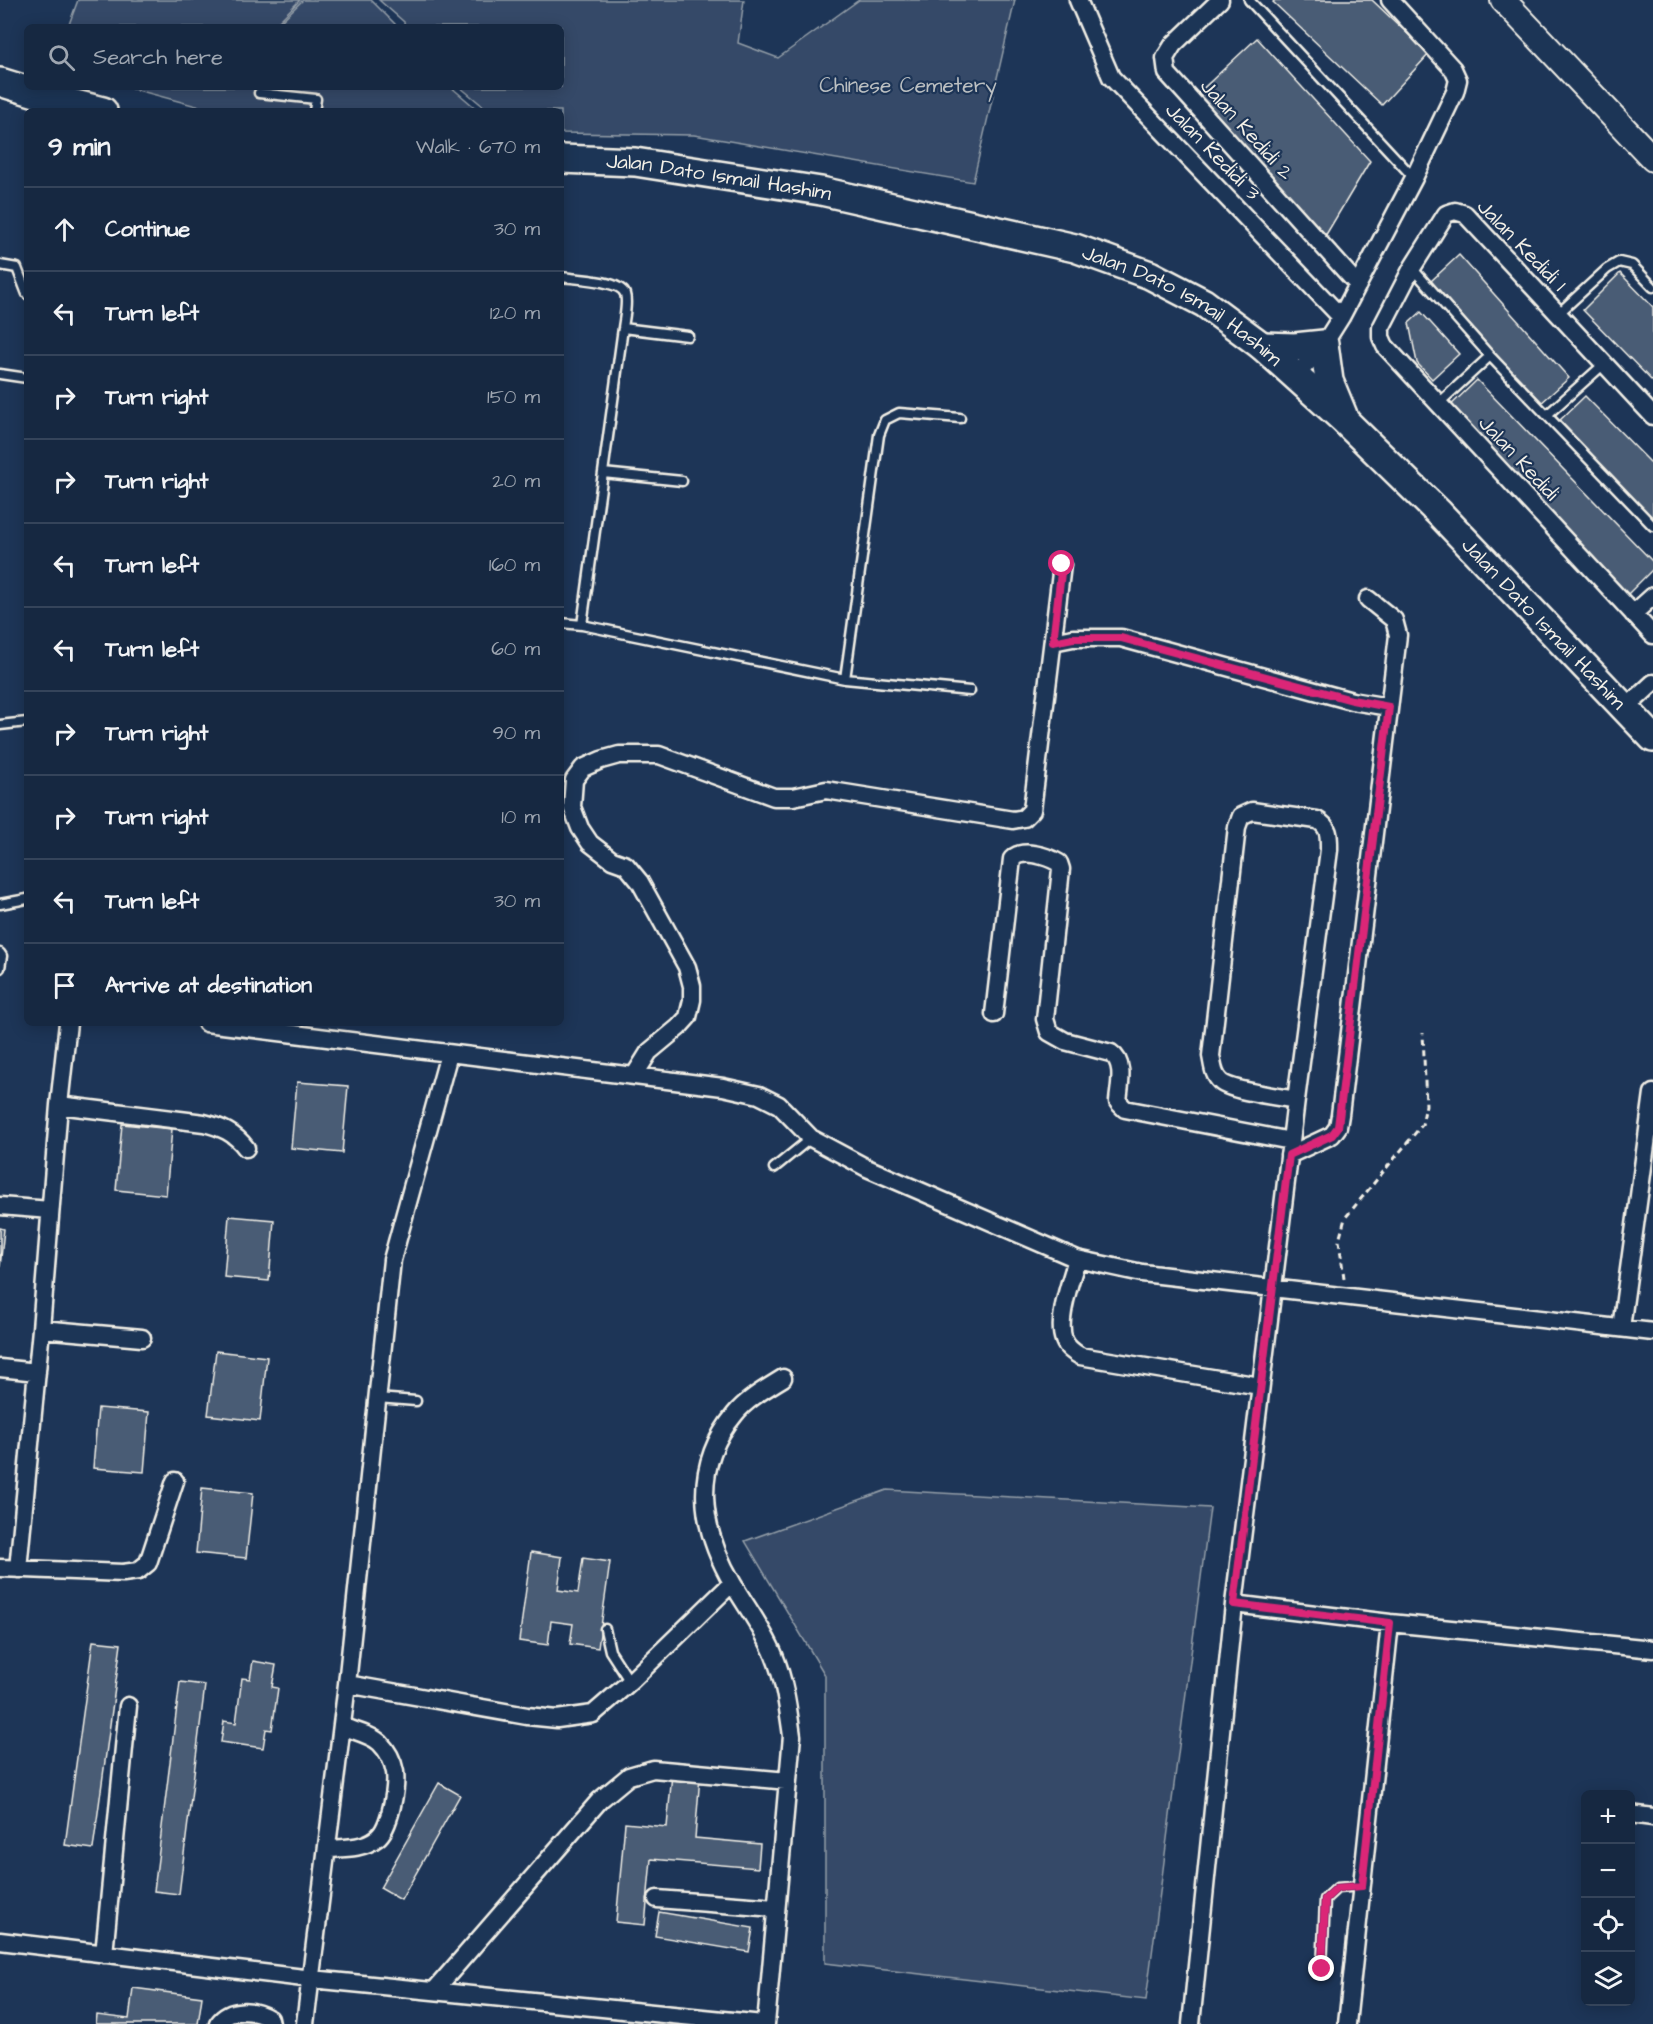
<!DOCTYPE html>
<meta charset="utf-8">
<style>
body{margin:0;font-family:"Architects Daughter",sans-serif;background:#23344c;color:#f1f3f6}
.controls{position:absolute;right:18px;bottom:18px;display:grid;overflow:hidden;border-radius:9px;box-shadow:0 3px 15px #0003}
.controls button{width:54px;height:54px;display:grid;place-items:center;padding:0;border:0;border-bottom:2px solid #35445a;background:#162841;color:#f1f3f6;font:30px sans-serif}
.stop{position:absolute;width:18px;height:18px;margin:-14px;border:4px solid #db2777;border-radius:50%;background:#fff}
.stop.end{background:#db2777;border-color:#fff;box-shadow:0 2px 6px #0008}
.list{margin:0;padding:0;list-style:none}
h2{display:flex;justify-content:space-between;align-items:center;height:78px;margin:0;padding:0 24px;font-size:26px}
h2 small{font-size:20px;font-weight:400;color:#9ea6b1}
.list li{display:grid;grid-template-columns:39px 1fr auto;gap:18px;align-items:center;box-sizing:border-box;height:84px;padding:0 24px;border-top:2px solid #35445a}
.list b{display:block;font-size:22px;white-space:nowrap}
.list em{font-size:20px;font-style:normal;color:#9ea6b1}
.icon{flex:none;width:33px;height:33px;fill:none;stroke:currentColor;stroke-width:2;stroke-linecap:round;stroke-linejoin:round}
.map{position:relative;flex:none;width:1653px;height:2024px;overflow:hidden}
.search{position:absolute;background:#162841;box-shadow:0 3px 15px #0003;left:24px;top:24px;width:540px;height:66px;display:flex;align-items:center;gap:15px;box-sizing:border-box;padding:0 21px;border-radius:9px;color:#9ea6b1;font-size:22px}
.panel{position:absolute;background:#162841;box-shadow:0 3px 15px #0003;left:24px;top:108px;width:540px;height:918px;border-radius:9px}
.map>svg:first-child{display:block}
.green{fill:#354a67;stroke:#949ea8;stroke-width:1.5}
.building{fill:#485b74;stroke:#f4f1e8;stroke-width:1.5}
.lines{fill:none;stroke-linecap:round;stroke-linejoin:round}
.lane-casing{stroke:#f4f1e8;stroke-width:13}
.street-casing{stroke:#f4f1e8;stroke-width:21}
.secondary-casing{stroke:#f4f1e8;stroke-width:28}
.primary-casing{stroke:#f4f1e8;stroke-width:32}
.path{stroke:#f4f1e8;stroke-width:3;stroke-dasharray:6 4.5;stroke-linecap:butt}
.lane{stroke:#1d3557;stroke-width:8}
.street{stroke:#1d3557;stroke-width:16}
.secondary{stroke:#1d3557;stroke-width:24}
.primary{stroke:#1d3557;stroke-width:27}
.route{stroke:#db2777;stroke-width:8}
.labels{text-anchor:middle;stroke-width:4.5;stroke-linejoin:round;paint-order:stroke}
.park-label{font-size:21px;fill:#bbbfc1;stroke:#1d3557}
.street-label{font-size:21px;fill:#f4f1e8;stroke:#1d3557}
</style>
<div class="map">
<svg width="1653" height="2024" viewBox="0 0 1653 2024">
<rect width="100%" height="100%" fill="#1d3557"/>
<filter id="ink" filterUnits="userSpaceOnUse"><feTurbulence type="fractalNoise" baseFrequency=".0167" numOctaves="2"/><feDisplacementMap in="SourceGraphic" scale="12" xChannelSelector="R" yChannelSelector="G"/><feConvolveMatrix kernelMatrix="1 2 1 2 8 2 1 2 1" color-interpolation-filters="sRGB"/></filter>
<g filter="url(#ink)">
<path class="green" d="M 78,0 L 300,0 L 273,27 L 68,27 Z
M 303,0 L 371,0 L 395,24 L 396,27 L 275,27 Z
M 379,0 L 744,0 L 738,43 L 778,58 L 859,0 L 1015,0 L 973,182 L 694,135 L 561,133 L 561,111 L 489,111 L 460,87 L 561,87 L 561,27 L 405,27 L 404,22 Z
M 126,87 L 451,87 L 479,111 L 215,111 Z
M 887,1490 L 1210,1508 L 1146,2000 L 825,1963 L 825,1675 L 745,1541 Z"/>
<path class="building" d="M 1275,0 L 1372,0 L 1429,54 L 1382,105 L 1273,2 Z
M 1257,38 L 1370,161 L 1324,238 L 1194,97 Z
M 1459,255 L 1569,378 L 1540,404 L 1431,281 Z
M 1620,273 L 1653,307 L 1653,382 L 1583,310 Z
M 1421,312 L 1459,354 L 1432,379 L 1417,363 L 1409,323 Z
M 1477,380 L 1653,562 L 1653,569 L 1627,595 L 1447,409 Z
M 1585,396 L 1653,465 L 1653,520 L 1558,422 Z
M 297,1082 L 348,1086 L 342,1153 L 291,1148 Z
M 122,1124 L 172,1129 L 166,1195 L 116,1190 Z
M 229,1216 L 274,1220 L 269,1281 L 224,1277 Z
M 0,1228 L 4,1229 L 0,1268 Z
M 216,1351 L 267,1357 L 260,1421 L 208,1415 Z
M 98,1408 L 149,1412 L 144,1472 L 93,1468 Z
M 202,1488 L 253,1493 L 246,1558 L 196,1553 Z
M 531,1552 L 562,1557 L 558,1590 L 578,1593 L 583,1558 L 610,1562 L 598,1648 L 570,1644 L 573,1624 L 551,1621 L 548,1645 L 519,1641 Z
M 93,1641 L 121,1644 L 93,1849 L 65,1845 Z
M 253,1661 L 276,1665 L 272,1687 L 278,1688 L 272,1730 L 266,1729 L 263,1748 L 221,1742 L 224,1721 L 236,1723 L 242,1678 L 250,1679 Z
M 180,1682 L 205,1685 L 179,1894 L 154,1891 Z
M 672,1774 L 700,1776 L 695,1838 L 760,1844 L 758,1868 L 651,1859 L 645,1925 L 616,1922 L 625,1823 L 667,1827 Z
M 439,1783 L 460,1795 L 401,1900 L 380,1888 Z
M 659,1912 L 753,1928 L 749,1952 L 655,1936 Z
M 133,1988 L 202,1997 L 198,2024 L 96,2024 L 97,2015 L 129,2019 Z"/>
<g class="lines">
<g class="lane-casing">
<path id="lane" d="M 1249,0 L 1414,178
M 259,93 L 316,99 L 314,111
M 0,265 L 17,268 L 27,294
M 1412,268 L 1490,356 L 1653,526
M 561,277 C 575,279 620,280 625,294 C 628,303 624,319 623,328 L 582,625
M 1558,314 L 1607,269 L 1619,262 L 1632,265 L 1653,287
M 623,328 L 688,336
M 0,374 L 27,378
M 1438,404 L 1490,356
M 1547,415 L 1604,364
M 603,473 L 682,481
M 561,623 L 582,625 L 845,679 L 970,691
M 845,679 L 879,435 L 885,420 L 899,413 L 960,418
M 0,725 L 27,722
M 0,904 L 27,899
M 0,953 L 2,956 L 0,968
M 774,1168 L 811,1138
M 377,1398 L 416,1401
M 605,1629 L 610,1651 L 630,1682
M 1322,1969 L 1325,1899 L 1337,1888 L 1362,1886"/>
</g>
<g class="street-casing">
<path id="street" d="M 1078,0 L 1111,77 L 1341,317
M 1220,0 L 1173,45 L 1165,58 L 1167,73 L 1358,285
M 1295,377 L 1324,344 L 1341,317 L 1414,178 L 1455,92 L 1458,80 L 1453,69 L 1390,0
M 1653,416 L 1465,214 L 1455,211 L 1446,214 L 1412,268 L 1381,328 L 1381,337 L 1385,346 L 1653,635
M 1633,614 L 1653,596
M 1053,642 L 1073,638 L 1121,638 L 1352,701 L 1389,707
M 1626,708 L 1653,683
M 994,1014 L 1012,859 C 1022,848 1047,856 1059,863 L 1061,869 L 1045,1019 L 1049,1032 L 1065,1041 L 1111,1053 C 1126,1063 1119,1087 1118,1102 L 1125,1109 L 1291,1141
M 206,1023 L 723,1087 L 759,1095 L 779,1105 L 811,1138 L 867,1168 L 1077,1259 L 1142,1273 L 1653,1332
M 634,1076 L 649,1052 L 679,1027 L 688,1017 L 692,1000 L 692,986 L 687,967 L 640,882 L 626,865 L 612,860 L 590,843 L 580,828 L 572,807 L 574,780 L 583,768 L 601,760 L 619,755 L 659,755 L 774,797 L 793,797 L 826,790 L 1013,820 L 1024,818 L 1032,810 L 1062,565
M 59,1105 L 204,1123 C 221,1127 235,1133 246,1148
M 1289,1155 L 1332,1135 L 1338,1127 L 1340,1115 L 1398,635 L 1394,620 L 1368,599
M 0,1206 L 50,1210
M 1077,1259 C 1071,1280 1056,1320 1064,1340 C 1067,1348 1073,1352 1080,1356 L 1260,1386
M 1621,1328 L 1653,1093
M 41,1329 L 142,1338
M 0,1368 L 37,1372
M 0,1568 L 123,1573 L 138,1571 L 148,1563 L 175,1481
M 18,1569 L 41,1329 L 59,1105 L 68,1023
M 1234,1604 L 1390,1623 L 1653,1649
M 347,1684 L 527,1716 L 557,1719 L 593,1714 L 630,1682 L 732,1583
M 1630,1814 L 1653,1817
M 327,1849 C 344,1848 363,1849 377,1838 C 390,1828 397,1788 395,1772 C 393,1761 388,1751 380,1743 C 372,1735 354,1731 342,1726
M 657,1899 L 776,1908
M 0,1941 L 312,1979 L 763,2024
M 104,1954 L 128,1706
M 434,1991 L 600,1800 L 629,1776 L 653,1769 L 788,1781
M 218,2024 C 230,2007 254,2009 270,2019 L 271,2024
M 305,2024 L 347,1684 L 392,1260 L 449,1054
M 766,2024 L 792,1736 C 788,1708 785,1682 774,1655 C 764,1630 747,1608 733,1584 C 700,1528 691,1467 735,1414 C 747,1399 767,1388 783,1378
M 1191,2024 L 1234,1604 L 1291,1141 L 1296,1100 L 1329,850 C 1329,836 1330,827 1317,820 L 1252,811 L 1241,816 L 1237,827 L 1211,1056 C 1213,1065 1213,1075 1221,1082 C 1231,1091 1281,1097 1296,1100
M 1347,2024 L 1390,1623"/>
</g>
<g class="secondary-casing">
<path id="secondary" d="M 1503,0 L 1653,159"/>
</g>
<g class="primary-casing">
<g id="primary">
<path d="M 0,82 L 52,98 L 103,111"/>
<path id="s1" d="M 561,159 L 635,162 L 821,191 L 1075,248 L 1150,275 L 1204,303 L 1262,346 L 1345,421 L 1440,514 L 1653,738"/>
<path d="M 1262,346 L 1295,347 L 1324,344 L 1329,381 L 1343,415"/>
</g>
</g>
<path class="path" d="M 1344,1278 L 1339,1241 L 1345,1218 L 1422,1125 L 1426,1105 L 1423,1033"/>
<use href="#lane" class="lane"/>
<use href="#street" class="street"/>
<use href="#secondary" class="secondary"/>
<use href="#primary" class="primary"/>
</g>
</g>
<g class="lines" filter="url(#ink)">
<path class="route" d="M 1062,564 L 1053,642 L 1073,638 L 1121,638 L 1352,700 L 1389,707 L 1338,1127 L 1332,1135 L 1289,1155 L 1234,1604 L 1390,1623 L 1362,1886 L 1337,1888 L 1325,1899 L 1322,1969"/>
</g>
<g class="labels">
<g class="park-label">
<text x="908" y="92">Chinese Cemetery</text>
</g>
<g class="street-label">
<text transform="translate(1247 129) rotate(48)" y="7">Jalan Kedidi 2</text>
<text transform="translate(1213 151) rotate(46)" y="7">Jalan Kedidi 3</text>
<text dy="7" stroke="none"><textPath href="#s1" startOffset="159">Jalan Dato Ismail Hashim</textPath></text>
<text transform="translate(1522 245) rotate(46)" y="7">Jalan Kedidi 1</text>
<text dy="7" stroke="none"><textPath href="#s1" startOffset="645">Jalan Dato Ismail Hashim</textPath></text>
<text transform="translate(1519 458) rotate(47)" y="7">Jalan Kedidi</text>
<text dy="7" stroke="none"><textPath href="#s1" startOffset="1131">Jalan Dato Ismail Hashim</textPath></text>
</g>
</g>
</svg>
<div class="controls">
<button>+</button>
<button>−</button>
<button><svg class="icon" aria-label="locate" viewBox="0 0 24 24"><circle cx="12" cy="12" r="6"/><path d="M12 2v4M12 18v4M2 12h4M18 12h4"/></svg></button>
<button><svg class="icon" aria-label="layers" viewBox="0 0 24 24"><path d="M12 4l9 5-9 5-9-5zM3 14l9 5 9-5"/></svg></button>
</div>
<div class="stop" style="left:1062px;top:564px"></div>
<div class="stop end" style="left:1322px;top:1969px"></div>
<div class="search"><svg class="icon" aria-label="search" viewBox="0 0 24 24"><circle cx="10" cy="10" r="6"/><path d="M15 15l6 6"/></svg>Search here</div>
<section class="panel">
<h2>9 min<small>Walk · 670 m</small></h2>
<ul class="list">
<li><svg class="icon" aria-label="ahead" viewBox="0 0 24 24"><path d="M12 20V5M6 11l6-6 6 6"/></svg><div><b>Continue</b></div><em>30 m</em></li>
<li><svg class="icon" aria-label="left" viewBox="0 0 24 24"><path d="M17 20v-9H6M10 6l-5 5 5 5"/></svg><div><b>Turn left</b></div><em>120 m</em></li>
<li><svg class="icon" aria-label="right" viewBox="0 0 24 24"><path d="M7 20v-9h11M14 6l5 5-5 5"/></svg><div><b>Turn right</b></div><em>150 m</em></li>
<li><svg class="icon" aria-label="right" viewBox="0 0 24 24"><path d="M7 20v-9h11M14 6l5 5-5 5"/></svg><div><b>Turn right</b></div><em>20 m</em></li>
<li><svg class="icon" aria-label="left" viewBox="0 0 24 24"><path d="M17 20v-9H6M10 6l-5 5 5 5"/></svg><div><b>Turn left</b></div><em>160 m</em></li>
<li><svg class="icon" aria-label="left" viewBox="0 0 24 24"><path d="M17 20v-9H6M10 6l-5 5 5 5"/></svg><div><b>Turn left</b></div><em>60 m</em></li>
<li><svg class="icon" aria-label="right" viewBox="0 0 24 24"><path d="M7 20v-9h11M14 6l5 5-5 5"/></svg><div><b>Turn right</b></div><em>90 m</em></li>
<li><svg class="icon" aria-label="right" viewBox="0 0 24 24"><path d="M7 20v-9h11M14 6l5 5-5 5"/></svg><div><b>Turn right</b></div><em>10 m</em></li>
<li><svg class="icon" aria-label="left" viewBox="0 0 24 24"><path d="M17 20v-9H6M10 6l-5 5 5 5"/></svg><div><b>Turn left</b></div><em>30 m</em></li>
<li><svg class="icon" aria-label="arrive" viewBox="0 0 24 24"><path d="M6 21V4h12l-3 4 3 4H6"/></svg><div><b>Arrive at destination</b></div></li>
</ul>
</section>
</div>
